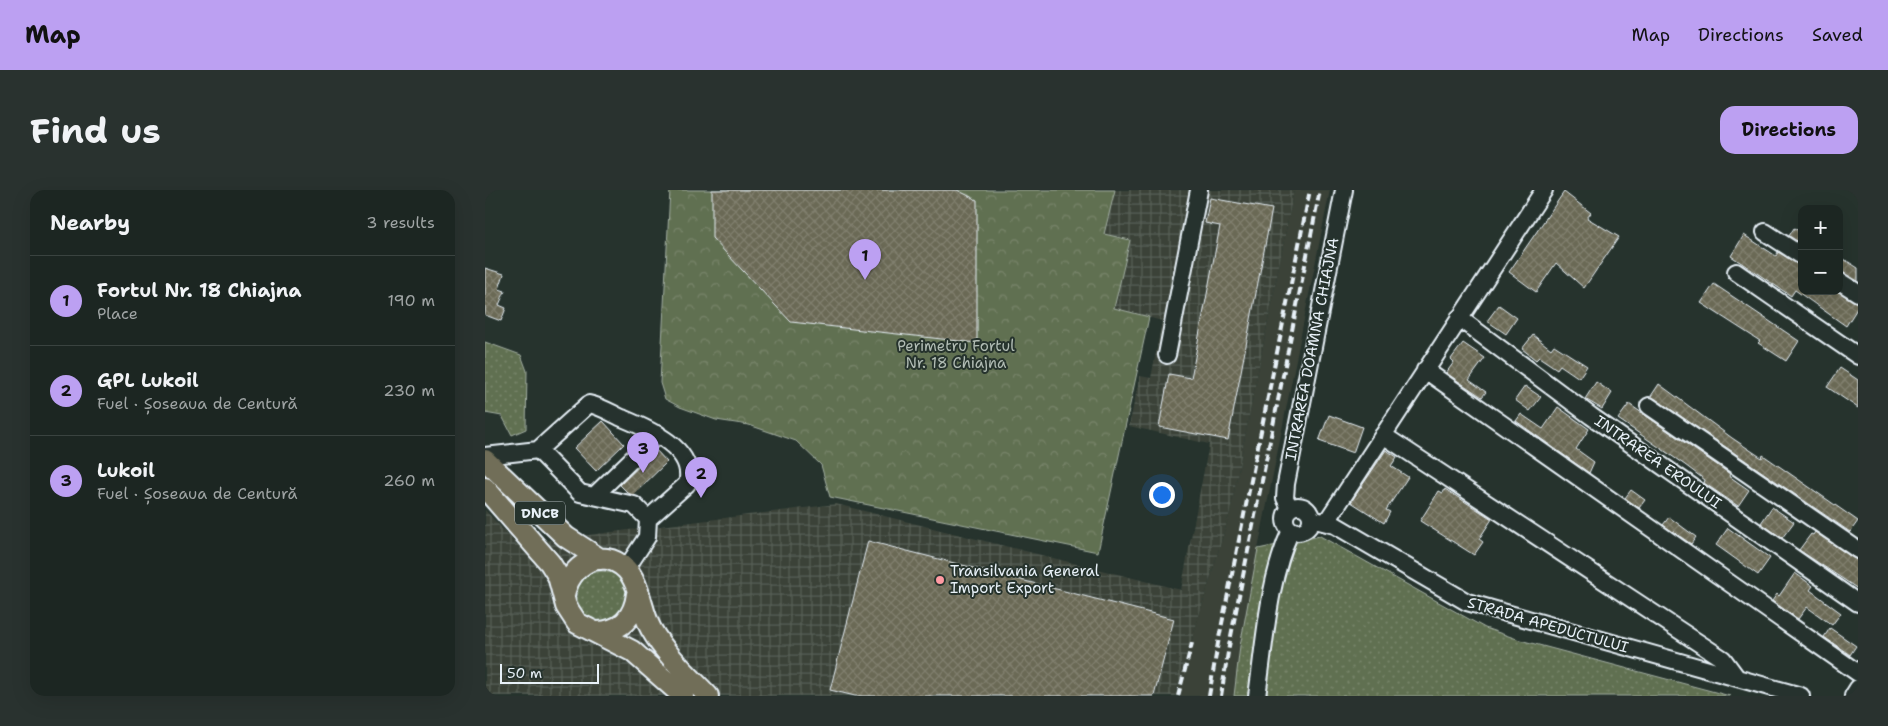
<!DOCTYPE html>
<meta charset="utf-8">
<style>
body{margin:0;font-family:"Shantell Sans",sans-serif;background:#29322f;color:#f1f3f6}
.controls{position:absolute;right:15px;top:15px;display:grid;overflow:hidden;border-radius:10px;box-shadow:0 5px 20px #0002}
.controls button{width:45px;height:45px;display:grid;place-items:center;padding:0;border:0;border-bottom:1px solid #3a4340;background:#1c2622;color:#f1f3f6;font:25px sans-serif}
.scale{position:absolute;left:15px;bottom:12px;width:99px;box-sizing:border-box;padding-left:5px;border:2px solid #e8f1f8;border-top:0;font-size:14px;line-height:18px;white-space:nowrap;color:#e8f1f8;-webkit-text-stroke:4px #26332d;paint-order:stroke}
.you{position:absolute;left:676px;top:304px;width:18px;height:18px;margin:-12px;border:4px solid #fff;border-radius:50%;background:#1a73e8;box-shadow:0 0 0 8px #1a73e833}
.badge{display:grid;place-items:center;width:32px;height:32px;border-radius:50%;background:#bca0f2;color:#111;font-size:16px;font-weight:700}
.pin{position:absolute;translate:-50% -41px;filter:drop-shadow(0 1px 2px #0008)}
.pin::after{content:'';position:absolute;top:26px;width:18px;height:15px;background:inherit;clip-path:polygon(0 0,100% 0,50% 100%)}
.list{margin:0;padding:0;list-style:none}
h2{display:flex;justify-content:space-between;align-items:center;height:65px;margin:0;padding:0 20px;font-size:21px}
h2 small{font-size:16px;font-weight:400;color:#a0a5a5}
.list li{display:grid;grid-template-columns:32px 1fr auto;gap:15px;align-items:center;box-sizing:border-box;height:90px;padding:0 20px;border-top:1px solid #3a4340}
.list b{display:block;font-size:19px;white-space:nowrap}
.list p{margin:0;font-size:16px;white-space:nowrap;color:#a0a5a5}
.list em{font-size:16px;font-style:normal;color:#a0a5a5}
.map{position:relative;flex:none;width:1373px;height:506px;overflow:hidden;border-radius:15px}
header{display:flex;align-items:center;gap:30px;box-sizing:border-box;height:70px;padding:0 25px;background:#bca0f2;color:#111}
header strong{font-size:24px}
nav{display:flex;gap:28px;margin-inline-start:auto;font-size:18px}
.intro{display:flex;align-items:center;justify-content:space-between;box-sizing:border-box;height:120px;padding:0 30px}
h1{margin:0;font-size:35px}
.button{padding:12px 22px;border-radius:15px;background:#bca0f2;color:#111;font-size:18px;font-weight:700}
main{display:flex;gap:30px;padding:0 30px}
aside{flex:1;background:#1c2622;border-radius:15px;box-shadow:0 5px 20px #0002}
.map>svg:first-child{display:block}
.built{fill:#3b4339}
.industrial{fill:url(#industrial-grid)}
.grass{fill:url(#grass-dots);stroke:#a4b0a4}
.forest{fill:url(#forest-crowns);stroke:#a4b0a4}
.building{fill:url(#building-cross-hatch);stroke:#e8f1f8}
.lines{fill:none;stroke-linecap:round;stroke-linejoin:round}
.minor-casing{stroke:#e8f1f8;stroke-width:20}
.major-casing{stroke:#e8f1f8;stroke-width:24}
.minor{stroke:#26332d;stroke-width:16}
.major{stroke:#716e59;stroke-width:20}
.rail{stroke:#e8f1f8;stroke-width:4;stroke-dasharray:8 4;stroke-linecap:butt}
.poi-dot{fill:#ff9aa2;stroke:#26332d;stroke-width:2}
.labels{text-anchor:middle;stroke-width:4;stroke-linejoin:round;paint-order:stroke}
.shield{fill:#26332d;stroke:#aeb8bb;stroke-width:1}
.shield-label{font-size:14px;font-weight:bold;fill:#e8f1f8}
.park-label{font-size:15px;fill:#b2bdb5;stroke:#26332d}
.street-label{font-size:15px;fill:#e8f1f8;stroke:#26332d}
.poi-label{font-size:15px;fill:#e8f1f8;stroke:#26332d;text-anchor:start}
</style>
<header>
<strong>Map</strong>
<nav><a>Map</a><a>Directions</a><a>Saved</a></nav>
</header>
<div class="intro"><h1>Find us</h1><a class="button">Directions</a></div>
<main>
<aside>
<h2>Nearby<small>3 results</small></h2>
<ul class="list">
<li><span class="badge">1</span><div><b>Fortul Nr. 18 Chiajna</b><p>Place</p></div><em>190 m</em></li>
<li><span class="badge">2</span><div><b>GPL Lukoil</b><p>Fuel · Șoseaua de Centură</p></div><em>230 m</em></li>
<li><span class="badge">3</span><div><b>Lukoil</b><p>Fuel · Șoseaua de Centură</p></div><em>260 m</em></li>
</ul>
</aside>
<div class="map">
<svg width="1373" height="506" viewBox="0 0 1373 506">
<defs>
<pattern id="industrial-grid" width="8" height="8" patternUnits="userSpaceOnUse" patternTransform="scale(1.25)"><rect width="8" height="8" fill="#3b4339"/><path d="M0 4h8M4 0v8" fill="none" stroke="#575f56"/></pattern>
<pattern id="grass-dots" width="8" height="8" patternUnits="userSpaceOnUse" patternTransform="scale(1.25)"><rect width="8" height="8" fill="#617051"/><path d="M2 2h.1M6 6h.1" fill="none" stroke="#78856b" stroke-width="1.8" stroke-linecap="round"/></pattern>
<pattern id="forest-crowns" width="20" height="18" patternUnits="userSpaceOnUse" patternTransform="scale(1.25)"><rect width="20" height="18" fill="#617051"/><path d="M2 6a3 3 0 1 1 6 0M12 15a3 3 0 1 1 6 0" fill="none" stroke="#78856b"/></pattern>
<pattern id="building-cross-hatch" width="8" height="8" patternUnits="userSpaceOnUse" patternTransform="scale(1.25)"><rect width="8" height="8" fill="#6b6955"/><path d="M0 0l8 8M0 8l8-8" fill="none" stroke="#807f6e"/></pattern>
</defs>
<rect width="100%" height="100%" fill="#26332d"/>
<filter id="ink" filterUnits="userSpaceOnUse"><feTurbulence type="fractalNoise" baseFrequency=".02" numOctaves="2"/><feDisplacementMap in="SourceGraphic" scale="10" xChannelSelector="R" yChannelSelector="G"/><feConvolveMatrix kernelMatrix="1 2 1 2 8 2 1 2 1" color-interpolation-filters="sRGB"/></filter>
<g filter="url(#ink)">
<path class="built" d="M 809,0 L 845,0 L 773,359 L 755,456 L 749,506 L 690,506 L 745,322 Z"/>
<path class="industrial" d="M 630,0 L 809,0 L 745,322 L 690,506 L 0,506 L 0,320 L 32,354 L 351,314 L 696,400 L 724,254 L 644,236 L 655,186 L 666,188 L 677,131 L 629,118 L 645,50 L 619,44 Z"/>
<path class="grass" d="M 0,152 L 36,165 L 42,181 L 41,239 L 27,245 L 17,226 L 0,223 Z
M 835,346 L 1000,438 L 1035,450 L 1245,506 L 749,506 L 755,456 L 773,359 Z
M92 406a25 25 0 1 1 50 0a25 25 0 1 1-50 0Z"/>
<path class="forest" d="M 185,0 L 630,0 L 619,44 L 645,50 L 629,118 L 664,127 L 613,362 L 345,307 L 336,275 L 311,251 L 264,235 L 231,230 L 195,217 L 180,209 L 175,193 Z"/>
<path class="building" d="M 227,0 L 472,0 L 492,10 L 492,153 L 306,132 L 227,48 Z
M 1079,2 L 1106,23 L 1102,28 L 1134,47 L 1099,98 L 1071,73 L 1051,102 L 1024,82 Z
M 725,8 L 787,19 L 743,250 L 674,237 L 684,184 L 706,188 L 735,36 L 720,33 Z
M 1309,38 L 1317,43 L 1317,54 L 1304,46 Z
M 1259,45 L 1291,66 L 1293,62 L 1317,76 L 1317,101 L 1352,101 L 1373,113 L 1373,117 L 1361,136 L 1310,100 L 1306,106 L 1246,66 Z
M 1354,66 L 1373,78 L 1373,91 L 1354,81 Z
M 0,78 L 19,84 L 14,99 L 20,101 L 14,115 L 21,118 L 16,131 L 0,125 Z
M 1229,94 L 1314,151 L 1301,171 L 1273,153 L 1275,151 L 1216,113 Z
M 1014,115 L 1032,128 L 1021,144 L 1002,131 Z
M 1048,145 L 1066,159 L 1069,155 L 1102,176 L 1094,188 L 1075,175 L 1072,179 L 1054,167 L 1051,170 L 1037,159 Z
M 978,153 L 1000,168 L 984,190 L 1001,202 L 997,207 L 961,183 L 969,172 L 966,169 Z
M 1355,178 L 1373,190 L 1373,218 L 1342,197 Z
M 1111,192 L 1127,203 L 1117,219 L 1100,209 Z
M 1174,194 L 1247,248 L 1277,268 L 1278,265 L 1373,331 L 1365,342 L 1166,206 Z
M 1040,196 L 1056,207 L 1045,221 L 1030,210 Z
M 1144,214 L 1245,284 L 1244,286 L 1264,300 L 1253,316 L 1219,293 L 1220,290 L 1200,275 L 1133,229 Z
M 1073,217 L 1104,239 L 1091,259 L 1109,272 L 1104,283 L 1031,231 L 1036,224 L 1058,239 Z
M 844,225 L 877,237 L 868,263 L 834,251 Z
M 118,231 L 139,254 L 111,281 L 89,258 Z
M 171,260 L 182,272 L 148,305 L 143,303 L 135,295 Z
M 901,260 L 912,267 L 906,276 L 923,287 L 901,320 L 905,322 L 899,333 L 866,312 Z
M 960,299 L 1007,329 L 994,349 L 998,352 L 989,365 L 935,331 L 954,301 L 958,303 Z
M 1146,300 L 1160,310 L 1154,318 L 1140,308 Z
M 1287,317 L 1309,332 L 1297,348 L 1276,333 Z
M 1184,327 L 1211,347 L 1206,354 L 1178,335 Z
M 1243,338 L 1285,368 L 1273,385 L 1231,355 Z
M 1330,342 L 1373,371 L 1373,399 L 1314,360 L 1326,344 L 1328,345 Z
M 383,351 L 689,429 L 669,506 L 370,506 L 345,500 Z
M 1310,383 L 1328,396 L 1325,400 L 1356,423 L 1347,435 L 1322,417 L 1313,429 L 1287,411 L 1292,404 L 1294,406 Z
M 1345,438 L 1371,456 L 1365,465 L 1339,447 Z"/>
<g class="lines">
<g class="minor-casing">
<path id="minor" d="M 1280,42 L 1317,66
M 1251,82 L 1373,166
M 1354,91 L 1373,103
M 974,128 L 1106,226 L 1373,413
M 682,165 L 714,0
M 940,180 L 1373,483
M 1164,216 L 1373,360
M 898,245 L 1238,469 L 1252,488
M 53,260 L 95,303 L 149,315 L 163,329
M 0,266 L 53,260 L 104,214 C 115,216 126,223 137,228 C 161,238 212,258 202,294 L 163,329 L 162,347 L 141,379
M 109,306 L 173,244
M800 329a13 13 0 1 1 26 0a13 13 0 1 1-26 0Z
M 805,318 L 800,308 L 801,294 L 859,0
M 826,329 L 850,335 L 982,412 L 1316,506
M 842,331 L 1059,0
M 772,506 C 780,452 783,390 806,340
M 1368,506 L 1373,498"/>
</g>
<g class="major-casing">
<path id="major" d="M 0,270 L 81,347 L 115,369
M 0,298 L 65,373 L 73,386 L 81,416 L 92,433 L 147,461 L 198,506
M 79,405 C 84,376 116,355 141,379 C 155,393 156,421 166,439 C 180,464 203,485 223,506
M 112,442 C 136,441 149,428 152,404"/>
</g>
<use href="#minor" class="minor"/>
<use href="#major" class="major"/>
<path class="rail" d="M 693,506 L 707,453
M 724,506 L 733,453 L 825,0
M 736,506 L 744,456 L 835,0"/>
</g>
</g>
<circle class="poi-dot" cx="455" cy="390" r="5"/>
<g class="labels">
<rect class="shield" x="30" y="311.5" width="50" height="23" rx="4"/>
<g class="shield-label">
<text x="55" y="328">DNCB</text>
</g>
<g class="park-label">
<text x="471" y="161">Perimetru Fortul<tspan x="471" dy="17">Nr. 18 Chiajna</tspan></text>
</g>
<g class="street-label">
<text transform="translate(827 159) rotate(-79)" y="5">INTRAREA DOAMNA CHIAJNA</text>
<text transform="translate(1173 272) rotate(35)" y="5">INTRAREA EROULUI</text>
<text transform="translate(1063 435) rotate(16)" y="5">STRADA APEDUCTULUI</text>
</g>
<g class="poi-label">
<text x="465" y="386">Transilvania General<tspan x="465" dy="17">Import Export</tspan></text>
</g>
</g>
</svg>
<div class="controls">
<button>+</button>
<button>−</button>
</div>
<div class="scale">50 m</div>
<div class="you"></div>
<div class="pin badge" style="left:380px;top:90px">1</div>
<div class="pin badge" style="left:216px;top:308px">2</div>
<div class="pin badge" style="left:158px;top:283px">3</div>
</div>
</main>
